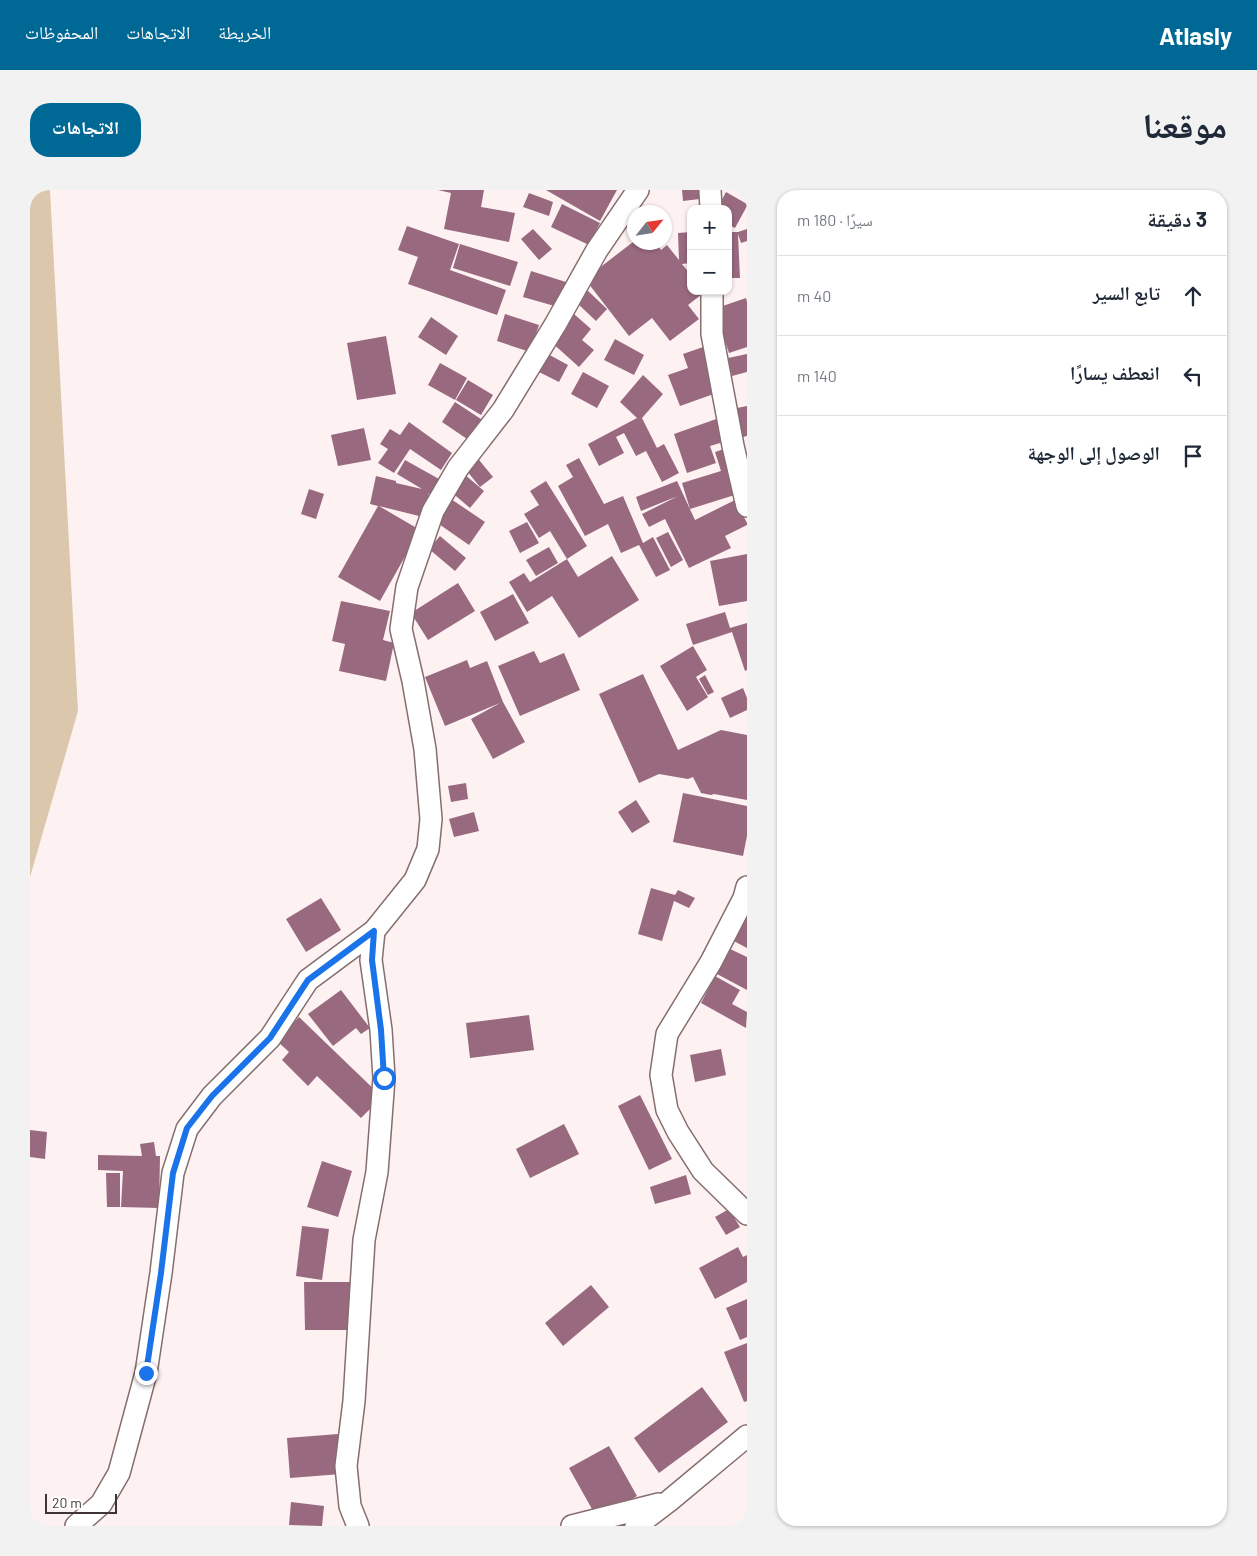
<!DOCTYPE html>
<html lang="ar">
<meta charset="utf-8">
<style>
body{margin:0;font-family:Barlow,"Noto Naskh Arabic",sans-serif;background:#f2f2f3;color:#1f2937;direction:rtl}
.controls{position:absolute;right:15px;top:15px;display:grid;overflow:hidden;border-radius:10px;box-shadow:0 1px 4px #0004}
.controls button{width:45px;height:45px;display:grid;place-items:center;padding:0;border:0;border-bottom:1px solid #e0e1e3;background:#fff;color:#1f2937;font:25px sans-serif}
.compass{position:absolute;left:597px;top:15px;width:45px;height:45px;border-radius:50%;background:#fff;box-shadow:0 1px 4px #0004;rotate:60deg}
.scale{position:absolute;left:15px;bottom:12px;width:72px;box-sizing:border-box;padding-left:5px;border:2px solid #403535;border-top:0;font-size:14px;line-height:18px;white-space:nowrap;color:#403535;-webkit-text-stroke:4px #fff;paint-order:stroke}
.stop{position:absolute;width:15px;height:15px;margin:-11px;border:4px solid #1a73e8;border-radius:50%;background:#fff}
.stop.end{background:#1a73e8;border-color:#fff;box-shadow:0 1px 5px #0008}
.list{margin:0;padding:0;list-style:none}
h2{display:flex;justify-content:space-between;align-items:center;height:65px;margin:0;padding:0 20px;font-size:21px}
h2 small{font-size:16px;font-weight:400;color:#747a83}
.list li{display:grid;grid-template-columns:32px 1fr auto;gap:15px;align-items:center;box-sizing:border-box;height:80px;padding:0 20px;border-top:1px solid #e0e1e3}
.list b{display:block;font-size:19px;white-space:nowrap}
.list em{font-size:16px;font-style:normal;color:#747a83}
.icon{flex:none;width:28px;height:28px;fill:none;stroke:currentColor;stroke-width:2;stroke-linecap:round;stroke-linejoin:round}
.map{position:relative;flex:none;width:717px;height:1336px;overflow:hidden;direction:ltr;border-radius:20px}
header{display:flex;align-items:center;gap:30px;box-sizing:border-box;height:70px;padding:0 25px;background:#006895;color:#fff}
header strong{font-size:24px}
nav{display:flex;gap:28px;margin-inline-start:auto;font-size:18px}
.intro{display:flex;align-items:center;justify-content:space-between;box-sizing:border-box;height:120px;padding:0 30px}
h1{margin:0;font-size:35px}
.button{padding:12px 22px;border-radius:20px;background:#006895;color:#fff;font-size:18px;font-weight:700}
main{display:flex;gap:30px;padding:0 30px}
aside{flex:1;background:#fff;border-radius:20px;box-shadow:0 1px 4px #0004}
.map>svg:first-child{display:block}
.green{fill:#dbc7ac}
.building{fill:#98697f}
.lines{fill:none;stroke-linecap:round;stroke-linejoin:round}
.minor-casing{stroke:#866e6e;stroke-width:24}
.minor{stroke:#fff;stroke-width:21}
.route{stroke:#1a73e8;stroke-width:6}
</style>
<header>
<strong>Atlasly</strong>
<nav><a>الخريطة</a><a>الاتجاهات</a><a>المحفوظات</a></nav>
</header>
<div class="intro"><h1>موقعنا</h1><a class="button">الاتجاهات</a></div>
<main>
<aside>
<h2>3 دقيقة<small>سيرًا · 180 m</small></h2>
<ul class="list">
<li><svg class="icon" aria-label="ahead" viewBox="0 0 24 24"><path d="M12 20V5M6 11l6-6 6 6"/></svg><div><b>تابع السير</b></div><em>40 m</em></li>
<li><svg class="icon" aria-label="left" viewBox="0 0 24 24"><path d="M17 20v-9H6M10 6l-5 5 5 5"/></svg><div><b>انعطف يسارًا</b></div><em>140 m</em></li>
<li><svg class="icon" aria-label="arrive" viewBox="0 0 24 24"><path d="M6 21V4h12l-3 4 3 4H6"/></svg><div><b>الوصول إلى الوجهة</b></div></li>
</ul>
</aside>
<div class="map">
<svg width="717" height="1336" viewBox="0 0 717 1336">
<rect width="100%" height="100%" fill="#fdf2f1"/>
<path class="green" d="M 0,0 L 20,0 L 48,521 L 0,687 Z"/>
<path class="building" d="M 408,0 L 454,0 L 451,17 L 485,23 L 479,52 L 414,39 L 421,3 Z
M 516,0 L 587,0 L 570,31 Z
M 652,0 L 677,0 L 678,8 L 653,11 Z
M 696,2 L 717,14 L 717,16 L 705,38 L 698,34 L 698,19 L 687,19 Z
M 499,3 L 523,12 L 519,26 L 493,17 Z
M 532,14 L 570,33 L 559,55 L 521,37 Z
M 377,36 L 429,54 L 420,80 L 476,100 L 467,125 L 378,94 L 388,67 L 368,60 Z
M 503,39 L 522,59 L 509,70 L 491,49 Z
M 717,39 L 717,51 L 711,53 L 708,44 L 710,88 L 699,88 L 698,42 L 708,42 Z
M 661,42 L 661,73 L 652,74 L 661,85 L 661,101 L 676,101 L 658,115 L 669,129 L 640,151 L 622,128 L 599,146 L 555,89 L 603,52 L 626,52 L 631,60 L 637,55 L 649,70 L 648,43 Z
M 430,54 L 488,72 L 480,96 L 423,78 Z
M 501,81 L 536,92 L 528,117 L 493,107 Z
M 557,100 L 577,119 L 566,131 L 546,112 Z
M 716,108 L 717,112 L 717,157 L 699,163 L 684,119 Z
M 475,124 L 509,135 L 500,162 L 467,151 Z
M 544,124 L 561,139 L 552,150 L 564,160 L 549,177 L 520,151 Z
M 401,127 L 428,146 L 416,165 L 388,147 Z
M 356,146 L 366,204 L 327,210 L 317,153 Z
M 585,149 L 614,165 L 604,185 L 574,170 Z
M 676,156 L 692,201 L 650,216 L 638,185 L 658,178 L 653,164 Z
M 516,163 L 538,175 L 529,192 L 507,181 Z
M 717,164 L 717,182 L 702,186 L 698,168 Z
M 410,173 L 437,188 L 425,210 L 398,195 Z
M 553,182 L 579,196 L 567,218 L 541,204 Z
M 613,185 L 633,204 L 612,228 L 627,258 L 634,254 L 649,283 L 632,292 L 616,261 L 606,266 L 594,243 L 586,247 L 594,263 L 569,276 L 558,254 L 607,228 L 590,212 Z
M 438,190 L 463,205 L 451,225 L 426,210 Z
M 425,212 L 454,231 L 440,251 L 412,232 Z
M 717,216 L 717,246 L 709,248 L 702,219 Z
M 689,228 L 697,251 L 680,256 L 686,273 L 657,283 L 644,244 Z
M 379,232 L 422,263 L 411,280 L 380,259 L 364,283 L 348,273 L 358,259 L 350,254 L 360,239 L 370,245 Z
M 334,238 L 341,270 L 308,276 L 301,245 Z
M 697,258 L 711,303 L 660,319 L 652,293 L 691,281 L 685,262 Z
M 445,265 L 463,287 L 450,297 L 432,275 Z
M 549,268 L 574,314 L 593,306 L 613,353 L 623,347 L 640,380 L 626,387 L 609,355 L 591,363 L 578,334 L 555,346 L 528,296 L 543,287 L 536,275 Z
M 375,270 L 409,289 L 400,304 L 399,303 L 393,327 L 349,316 L 390,340 L 350,411 L 308,387 L 348,316 L 340,314 L 346,286 L 366,291 L 366,293 L 392,299 L 367,284 Z
M 434,284 L 454,301 L 440,318 L 420,301 Z
M 516,291 L 557,356 L 537,369 L 520,341 L 509,348 L 494,324 L 509,315 L 500,301 Z
M 647,291 L 665,330 L 705,310 L 717,333 L 717,335 L 695,346 L 701,358 L 659,378 L 635,329 L 619,337 L 612,324 L 648,306 L 611,321 L 606,307 Z
M 279,299 L 294,304 L 286,329 L 271,324 Z
M 421,309 L 455,332 L 439,355 L 406,332 Z
M 497,332 L 509,353 L 490,363 L 479,341 Z
M 638,342 L 653,370 L 641,377 L 626,348 Z
M 410,346 L 436,368 L 425,381 L 399,359 Z
M 519,357 L 528,373 L 506,386 L 496,370 Z
M 717,364 L 717,411 L 689,416 L 680,371 Z
M 582,366 L 609,410 L 549,448 L 522,406 L 497,422 L 479,392 L 494,383 L 500,392 L 537,369 L 548,387 Z
M 428,393 L 445,421 L 398,450 L 381,423 Z
M 483,404 L 499,433 L 465,451 L 450,422 Z
M 311,411 L 360,421 L 353,450 L 364,453 L 356,491 L 309,481 L 315,454 L 302,451 Z
M 695,422 L 700,438 L 717,433 L 717,480 L 715,481 L 702,442 L 663,455 L 656,434 Z
M 663,456 L 677,480 L 666,487 L 678,507 L 657,521 L 630,476 Z
M 504,461 L 510,473 L 534,463 L 550,500 L 490,526 L 468,476 Z
M 437,470 L 440,478 L 457,471 L 473,512 L 495,552 L 463,569 L 441,529 L 470,513 L 415,536 L 395,487 Z
M 613,484 L 648,560 L 691,540 L 717,545 L 717,610 L 684,604 L 681,605 L 671,603 L 663,587 L 658,589 L 629,584 L 609,593 L 569,504 Z
M 675,485 L 684,502 L 678,505 L 669,489 Z
M 713,498 L 717,508 L 717,520 L 700,528 L 691,508 Z
M 436,593 L 438,609 L 421,612 L 418,596 Z
M 653,603 L 717,616 L 717,646 L 713,666 L 643,652 Z
M 606,610 L 620,632 L 602,643 L 588,622 Z
M 444,622 L 449,641 L 424,647 L 419,629 Z
M 621,698 L 645,705 L 648,700 L 665,708 L 659,718 L 644,711 L 632,751 L 608,744 Z
M 291,708 L 311,740 L 276,762 L 256,729 Z
M 717,719 L 717,758 L 700,749 Z
M 700,759 L 717,767 L 717,800 L 687,784 Z
M 685,786 L 710,800 L 702,814 L 717,822 L 716,838 L 671,813 Z
M 311,800 L 340,838 L 331,844 L 326,838 L 303,856 L 278,824 Z
M 499,825 L 504,860 L 440,868 L 436,833 Z
M 269,827 L 352,907 L 331,928 L 287,886 L 278,896 L 252,870 L 259,862 L 247,851 Z
M 691,859 L 696,885 L 665,892 L 660,865 Z
M 610,905 L 642,969 L 619,980 L 588,916 Z
M 534,934 L 549,964 L 500,988 L 486,959 Z
M 0,940 L 17,942 L 15,969 L 0,967 Z
M 124,952 L 126,966 L 130,966 L 129,1018 L 91,1017 L 93,981 L 68,980 L 68,965 L 112,966 L 110,954 Z
M 292,971 L 322,981 L 308,1027 L 277,1017 Z
M 76,983 L 90,983 L 90,1017 L 77,1017 Z
M 656,985 L 661,1004 L 625,1014 L 620,997 Z
M 699,1019 L 710,1037 L 696,1045 L 685,1027 Z
M 272,1036 L 299,1039 L 292,1090 L 266,1086 Z
M 708,1057 L 713,1067 L 717,1065 L 717,1092 L 685,1109 L 669,1078 Z
M 274,1092 L 326,1092 L 327,1140 L 275,1140 Z
M 561,1095 L 579,1117 L 533,1156 L 515,1133 Z
M 717,1109 L 717,1147 L 710,1150 L 696,1118 Z
M 717,1153 L 717,1211 L 714,1212 L 694,1162 Z
M 672,1197 L 698,1232 L 629,1283 L 604,1248 Z
M 308,1244 L 311,1284 L 260,1288 L 257,1248 Z
M 579,1256 L 607,1306 L 567,1328 L 539,1278 Z
M 261,1312 L 294,1316 L 292,1336 L 259,1335 Z"/>
<g class="lines">
<g class="minor-casing">
<path id="minor" d="M 680,0 L 681,19
M 682,101 L 682,144 L 703,256 L 717,316
M 717,697 L 714,708 L 681,772 L 637,844 L 631,885 L 637,920 L 648,942 L 673,981 L 717,1024
M 46,1336 L 71,1314 L 89,1283 L 116,1183 L 131,1083 L 143,983 L 157,939 L 182,906 L 240,848 L 278,790 L 344,741
M 328,1336 L 320,1316 L 316,1276 L 324,1211 L 334,1050 L 347,982 L 354,888 L 351,840 L 341,770 L 344,741 L 385,690 L 398,659 L 401,629 L 395,559 L 383,491 L 371,439 L 377,397 L 403,321 L 428,278 L 473,220 L 525,135 L 567,60 L 608,0
M 542,1336 L 629,1314
M 606,1336 L 639,1311 L 717,1246"/>
</g>
<use href="#minor" class="minor"/>
</g>
<g class="lines">
<path class="route" d="M 116,1183 L 131,1083 L 143,983 L 157,938 L 182,906 L 240,848 L 278,790 L 344,741 L 342,770 L 351,840 L 354,888"/>
</g>
</svg>
<div class="controls">
<button>+</button>
<button>−</button>
</div>
<svg class="compass" viewBox="-18 -18 36 36"><path d="M0-13l5 13h-10z" fill="#e53935"/><path d="M0 13l5-13h-10z" fill="#747a83"/></svg>
<div class="scale">20 m</div>
<div class="stop" style="left:354px;top:888px"></div>
<div class="stop end" style="left:116px;top:1183px"></div>
</div>
</main>
